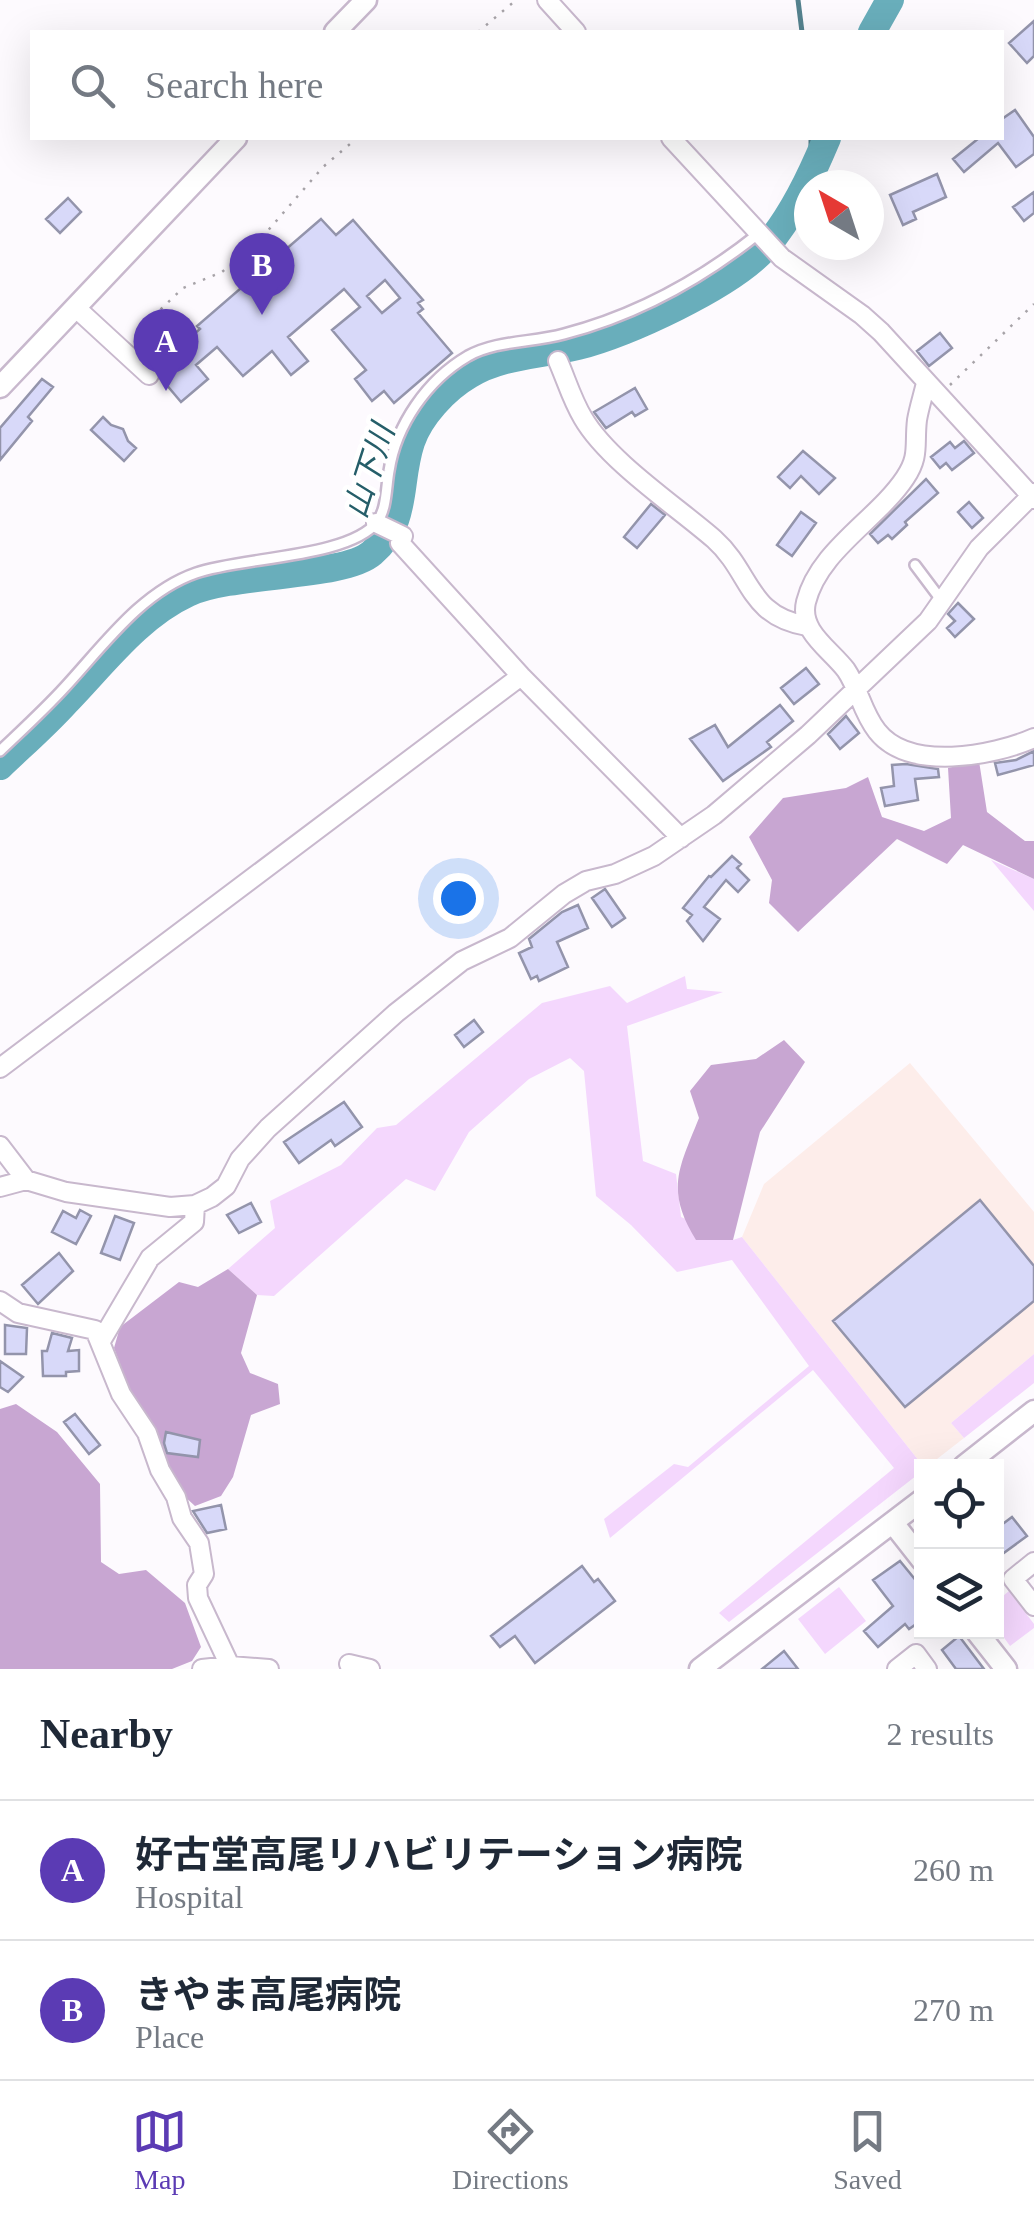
<!DOCTYPE html>
<meta charset="utf-8">
<style>
body{margin:0;font-family:"Times New Roman","Noto Sans JP",serif;background:#f2f2f3;color:#1f2937}
.controls{position:absolute;right:30px;bottom:30px;display:grid;overflow:hidden;border-radius:0px;box-shadow:0 10px 40px #0002}
.controls button{width:90px;height:90px;display:grid;place-items:center;padding:0;border:0;border-bottom:2px solid #e0e1e3;background:#fff;color:#1f2937;font:50px sans-serif}
.compass{position:absolute;left:794px;top:170px;width:90px;height:90px;border-radius:50%;background:#fff;box-shadow:0 10px 40px #0002;rotate:321deg}
.you{position:absolute;left:458px;top:898px;width:35px;height:35px;margin:-25px;border:8px solid #fff;border-radius:50%;background:#1a73e8;box-shadow:0 0 0 15px #1a73e833}
.badge{display:grid;place-items:center;width:65px;height:65px;border-radius:50%;background:#5b3bb4;color:#fff;font-size:32px;font-weight:700}
.pin{position:absolute;translate:-50% -82px;filter:drop-shadow(0 2px 5px #0008)}
.pin::after{content:'';position:absolute;top:52px;width:35px;height:30px;background:inherit;clip-path:polygon(0 0,100% 0,50% 100%)}
.list{margin:0;padding:0;list-style:none}
h2{display:flex;justify-content:space-between;align-items:center;height:130px;margin:0;padding:0 40px;font-size:42px}
h2 small{font-size:32px;font-weight:400;color:#747a83}
.list li{display:grid;grid-template-columns:65px 1fr auto;gap:30px;align-items:center;box-sizing:border-box;height:140px;padding:0 40px;border-top:2px solid #e0e1e3}
.list b{display:block;font-size:38px;white-space:nowrap}
.list p{margin:0;font-size:32px;white-space:nowrap;color:#747a83}
.list em{font-size:32px;font-style:normal;color:#747a83}
.icon{flex:none;width:55px;height:55px;fill:none;stroke:currentColor;stroke-width:2;stroke-linecap:round;stroke-linejoin:round}
.map{position:relative;flex:none;width:1034px;height:1669px;overflow:hidden}
.search{position:absolute;background:#fff;box-shadow:0 10px 40px #0002;left:30px;right:30px;top:30px;height:110px;display:flex;align-items:center;gap:25px;box-sizing:border-box;padding:0 35px;border-radius:0px;color:#747a83;font-size:38px}
.sheet{height:410px;background:#fff}
nav{display:flex;justify-content:space-around;align-items:center;box-sizing:border-box;height:140px;border-top:2px solid #e0e1e3;background:#fff;font-size:28px;color:#747a83}
nav a{display:grid;justify-items:center;gap:5px}
nav .on{color:#5b3bb4}
.map>svg:first-child{display:block}
.industrial{fill:#fdedea}
.green{fill:#f4d7fd}
.forest{fill:#c8a6d2}
.lines{fill:none;stroke-linecap:round;stroke-linejoin:round}
.stream{stroke:#54828e;stroke-width:5}
.river{stroke:#69aebb;stroke-width:28}
.building{fill:#d8d9f9;stroke:#9394ab;stroke-width:2.5;fill-rule:evenodd}
.service-casing{stroke:#c8b8cd;stroke-width:14}
.minor-casing{stroke:#c8b8cd;stroke-width:22}
.tertiary-casing{stroke:#c8b8cd;stroke-width:25}
.path{stroke:#a7a3a8;stroke-width:2.5;stroke-dasharray:2.5 8;stroke-linecap:butt}
.service{stroke:#fff;stroke-width:9}
.minor{stroke:#fff;stroke-width:18}
.tertiary{stroke:#fff;stroke-width:20}
.labels{text-anchor:middle;stroke-width:9;stroke-linejoin:round;paint-order:stroke}
.water-label{font-size:32px;font-style:italic;fill:#255e69;stroke:#fff}
</style>
<div class="map">
<svg width="1034" height="1669" viewBox="0 0 1034 1669">
<rect width="100%" height="100%" fill="#fdfafe"/>
<path class="industrial" d="M 910,1063 L 1034,1212 L 1034,1354 L 951,1423 L 964,1438 L 928,1466 L 923,1466 L 742,1237 L 764,1184 Z"/>
<path class="green" d="M 991,860 L 1034,879 L 1034,911 Z
M 685,976 L 687,989 L 723,992 L 627,1026 L 643,1161 L 676,1174 L 681,1217 L 733,1240 L 742,1237 L 923,1466 L 921,1472 L 729,1622 L 719,1613 L 894,1468 L 813,1370 L 610,1538 L 604,1519 L 674,1464 L 688,1467 L 809,1366 L 732,1260 L 677,1272 L 631,1225 L 596,1196 L 584,1071 L 570,1058 L 529,1079 L 469,1132 L 435,1191 L 406,1179 L 274,1296 L 257,1295 L 228,1269 L 275,1228 L 270,1201 L 341,1165 L 377,1128 L 396,1125 L 542,1003 L 610,986 L 627,1003 Z
M 1034,1354 L 1034,1383 L 964,1438 L 951,1423 Z
M 839,1587 L 866,1621 L 825,1654 L 798,1619 Z
M 1009,1591 L 1034,1624 L 1034,1628 L 1010,1646 L 997,1628 L 997,1601 Z"/>
<path class="forest" d="M 979,761 L 987,812 L 1025,841 L 1034,841 L 1034,879 L 963,845 L 947,864 L 897,839 L 798,932 L 769,903 L 772,880 L 749,837 L 783,798 L 846,788 L 868,777 L 882,817 L 924,831 L 951,818 L 948,768 Z
M 784,1040 L 805,1062 L 760,1132 L 733,1240 L 696,1240 C 665,1190 679,1168 699,1118 L 690,1091 L 711,1065 L 756,1059 Z
M 228,1269 L 257,1295 L 241,1353 L 250,1373 L 278,1384 L 280,1404 L 251,1415 L 233,1477 L 221,1496 L 195,1506 L 183,1495 L 161,1463 L 155,1428 L 129,1388 L 114,1348 L 120,1327 L 179,1282 L 198,1287 Z
M 16,1404 L 57,1432 L 100,1484 L 101,1562 L 119,1574 L 146,1570 L 185,1603 L 201,1647 L 192,1661 L 172,1669 L 0,1669 L 0,1409 Z"/>
<g class="lines">
<path class="stream" d="M 798,0 L 802,32
M 811,138 L 811,150 L 818,159"/>
<path class="river" d="M 872,32 L 890,0
M 0,766 C 22,745 45,725 65,703 C 103,664 138,616 188,593 C 233,572 343,578 372,553 C 409,520 397,484 411,442 C 420,416 445,389 469,375 C 501,355 542,355 578,346 C 628,333 729,287 764,249 C 792,217 811,176 827,138"/>
</g>
<path class="building" d="M 1034,21 L 1034,56 L 1027,63 L 1009,43 Z
M 1015,110 L 1034,137 L 1034,154 L 1016,167 L 998,143 L 964,172 L 953,159 L 979,138 L 1002,138 L 1002,119 Z
M 937,174 L 946,197 L 913,212 L 916,219 L 903,225 L 890,195 Z
M 1034,192 L 1034,213 L 1024,221 L 1013,207 Z
M 68,198 L 81,212 L 60,233 L 46,219 Z
M 321,219 L 336,235 L 353,220 L 423,300 L 418,303 L 423,309 L 418,313 L 452,353 L 394,403 L 384,391 L 372,401 L 355,379 L 366,370 L 332,330 L 360,307 L 344,289 L 288,337 L 308,361 L 291,375 L 272,351 L 243,376 L 217,347 L 196,365 L 208,379 L 181,402 L 165,383 L 171,378 L 164,368 L 165,359 L 200,329 L 197,326 ZM 385,280 L 400,298 L 382,313 L 367,296 Z
M 940,333 L 952,348 L 929,366 L 917,351 Z
M 42,379 L 53,387 L 28,417 L 32,421 L 0,460 L 0,428 Z
M 635,388 L 647,409 L 635,416 L 632,412 L 606,428 L 594,412 Z
M 103,417 L 111,425 L 123,429 L 128,441 L 136,448 L 124,461 L 91,430 Z
M 964,441 L 974,453 L 952,470 L 946,463 L 940,468 L 931,457 L 950,442 L 955,448 Z
M 803,451 L 835,478 L 819,494 L 801,476 L 790,488 L 778,477 Z
M 926,479 L 938,493 L 905,522 L 907,525 L 892,539 L 888,535 L 878,543 L 870,534 Z
M 969,502 L 983,518 L 972,528 L 958,512 Z
M 651,504 L 665,515 L 637,548 L 624,537 Z
M 801,512 L 816,523 L 792,556 L 777,545 Z
M 958,603 L 974,619 L 955,637 L 947,628 L 955,621 L 948,614 Z
M 806,668 L 819,684 L 794,704 L 781,688 Z
M 780,705 L 793,721 L 767,742 L 771,747 L 723,781 L 690,739 L 715,725 L 728,747 Z
M 846,716 L 859,733 L 840,749 L 828,734 Z
M 1034,751 L 1034,765 L 998,775 L 995,763 L 1016,760 Z
M 906,764 L 938,769 L 939,777 L 915,779 L 918,800 L 885,806 L 881,788 L 894,786 L 892,765 Z
M 732,856 L 741,864 L 737,868 L 749,880 L 738,892 L 726,880 L 704,907 L 720,919 L 703,941 L 687,921 L 692,915 L 683,908 L 709,876 L 711,877 Z
M 605,889 L 625,918 L 612,927 L 592,898 Z
M 578,905 L 588,928 L 557,942 L 568,967 L 539,981 L 537,976 L 531,979 L 519,953 L 532,947 L 529,939 L 562,912 Z
M 474,1020 L 483,1032 L 464,1047 L 455,1035 Z
M 344,1102 L 362,1127 L 335,1146 L 331,1140 L 299,1163 L 284,1142 Z
M 980,1200 L 1034,1266 L 1034,1301 L 905,1407 L 833,1321 Z
M 251,1203 L 261,1222 L 239,1233 L 227,1215 Z
M 80,1210 L 91,1216 L 76,1244 L 52,1232 L 63,1211 L 76,1218 Z
M 115,1216 L 134,1223 L 120,1260 L 101,1253 Z
M 59,1253 L 73,1271 L 38,1304 L 22,1285 Z
M 5,1325 L 27,1328 L 26,1354 L 5,1354 Z
M 52,1333 L 72,1338 L 68,1351 L 79,1350 L 79,1371 L 66,1372 L 66,1376 L 43,1376 L 42,1351 L 47,1351 Z
M 0,1361 L 23,1377 L 8,1392 L 0,1387 Z
M 75,1414 L 100,1445 L 89,1454 L 64,1422 Z
M 166,1432 L 200,1440 L 198,1457 L 167,1453 L 164,1443 Z
M 221,1505 L 226,1529 L 207,1533 L 193,1511 Z
M 1012,1517 L 1027,1536 L 1001,1555 L 996,1549 L 996,1529 Z
M 900,1561 L 922,1588 L 922,1620 L 909,1629 L 905,1624 L 878,1647 L 864,1631 L 893,1606 L 873,1580 Z
M 582,1566 L 594,1582 L 598,1579 L 615,1601 L 535,1663 L 515,1636 L 500,1647 L 491,1636 Z
M 959,1636 L 984,1669 L 956,1669 L 942,1650 Z
M 784,1651 L 798,1669 L 762,1669 Z"/>
<g class="lines">
<g class="service-casing">
<path id="service" d="M 915,565 L 942,601
M 0,751 C 22,730 45,709 65,687 C 103,646 141,592 196,573 C 240,557 349,558 377,522 C 387,509 386,487 389,471 C 396,425 427,380 468,356 C 497,340 532,343 564,334 C 637,315 699,281 758,234"/>
</g>
<g class="minor-casing">
<path id="minor" d="M 547,0 L 576,32
M 671,138 L 782,258 L 862,315 L 881,332 L 1034,499
M 75,307 L 149,375
M 558,361 C 566,379 572,400 583,418 C 608,461 676,506 714,539 C 752,573 747,616 807,626
M 926,383 C 923,396 919,408 917,420 C 914,445 920,456 905,478 C 877,520 819,550 806,602 C 799,631 830,649 846,670 C 859,689 862,712 877,731 C 909,772 993,756 1034,738
M 376,523 L 403,536 L 400,543 L 521,676 L 681,838
M 0,1068 L 521,676
M 0,1146 L 26,1180
M 0,1187 L 26,1180 L 66,1192 L 170,1207 L 195,1205 L 212,1197 L 226,1186 L 240,1159 L 268,1128 L 396,1013 L 462,961 L 510,938 L 564,894 L 586,881 L 615,874 L 654,856 L 714,815 L 808,735 L 928,621 L 979,548 L 1034,493
M 0,1301 L 18,1313 L 95,1330 L 121,1394 L 147,1433 L 160,1470 L 176,1497 L 182,1518 L 199,1543 L 204,1574 L 197,1585 L 198,1598 L 230,1666
M 101,1341 L 150,1258 L 194,1222 L 195,1205
M 1034,1562 L 1013,1579 L 1034,1606
M 349,1664 L 370,1669
M 202,1669 L 230,1666 L 269,1669
M 897,1669 L 916,1654 L 927,1669"/>
</g>
<g class="tertiary-casing">
<path id="tertiary" d="M 335,32 L 366,0
M 0,387 L 236,138
M 964,1466 L 1034,1411
M 893,1523 L 922,1560
M 977,1632 L 1006,1669
M 700,1669 L 922,1500"/>
</g>
<path class="path" d="M 478,32 L 516,0
M 142,347 L 160,310 L 183,288 L 222,272 L 258,242 L 323,167 L 357,138
M 950,385 L 1034,304"/>
<use href="#service" class="service"/>
<use href="#minor" class="minor"/>
<use href="#tertiary" class="tertiary"/>
</g>
<g class="labels">
<g class="water-label">
<text transform="translate(369 471) rotate(-72)" y="11">山下川</text>
</g>
</g>
</svg>
<div class="controls">
<button><svg class="icon" aria-label="locate" viewBox="0 0 24 24"><circle cx="12" cy="12" r="6"/><path d="M12 2v4M12 18v4M2 12h4M18 12h4"/></svg></button>
<button><svg class="icon" aria-label="layers" viewBox="0 0 24 24"><path d="M12 4l9 5-9 5-9-5zM3 14l9 5 9-5"/></svg></button>
</div>
<svg class="compass" viewBox="-18 -18 36 36"><path d="M0-13l5 13h-10z" fill="#e53935"/><path d="M0 13l5-13h-10z" fill="#747a83"/></svg>
<div class="you"></div>
<div class="pin badge" style="left:166px;top:391px">A</div>
<div class="pin badge" style="left:262px;top:315px">B</div>
<div class="search"><svg class="icon" aria-label="search" viewBox="0 0 24 24"><circle cx="10" cy="10" r="6"/><path d="M15 15l6 6"/></svg>Search here</div>
</div>
<section class="sheet">
<h2>Nearby<small>2 results</small></h2>
<ul class="list">
<li><span class="badge">A</span><div><b>好古堂高尾リハビリテーション病院</b><p>Hospital</p></div><em>260 m</em></li>
<li><span class="badge">B</span><div><b>きやま高尾病院</b><p>Place</p></div><em>270 m</em></li>
</ul>
</section>
<nav>
<a class="on"><svg class="icon" aria-label="map" viewBox="0 0 24 24"><path d="M3 6l6-2 6 2 6-2v14l-6 2-6-2-6 2zM9 4v14M15 6v14"/></svg>Map</a>
<a><svg class="icon" aria-label="directions" viewBox="0 0 24 24"><path d="M12 3l9 9-9 9-9-9zM9 14v-3h6M13 9l2 2-2 2"/></svg>Directions</a>
<a><svg class="icon" aria-label="saved" viewBox="0 0 24 24"><path d="M7 4h10v16l-5-4-5 4z"/></svg>Saved</a>
</nav>
